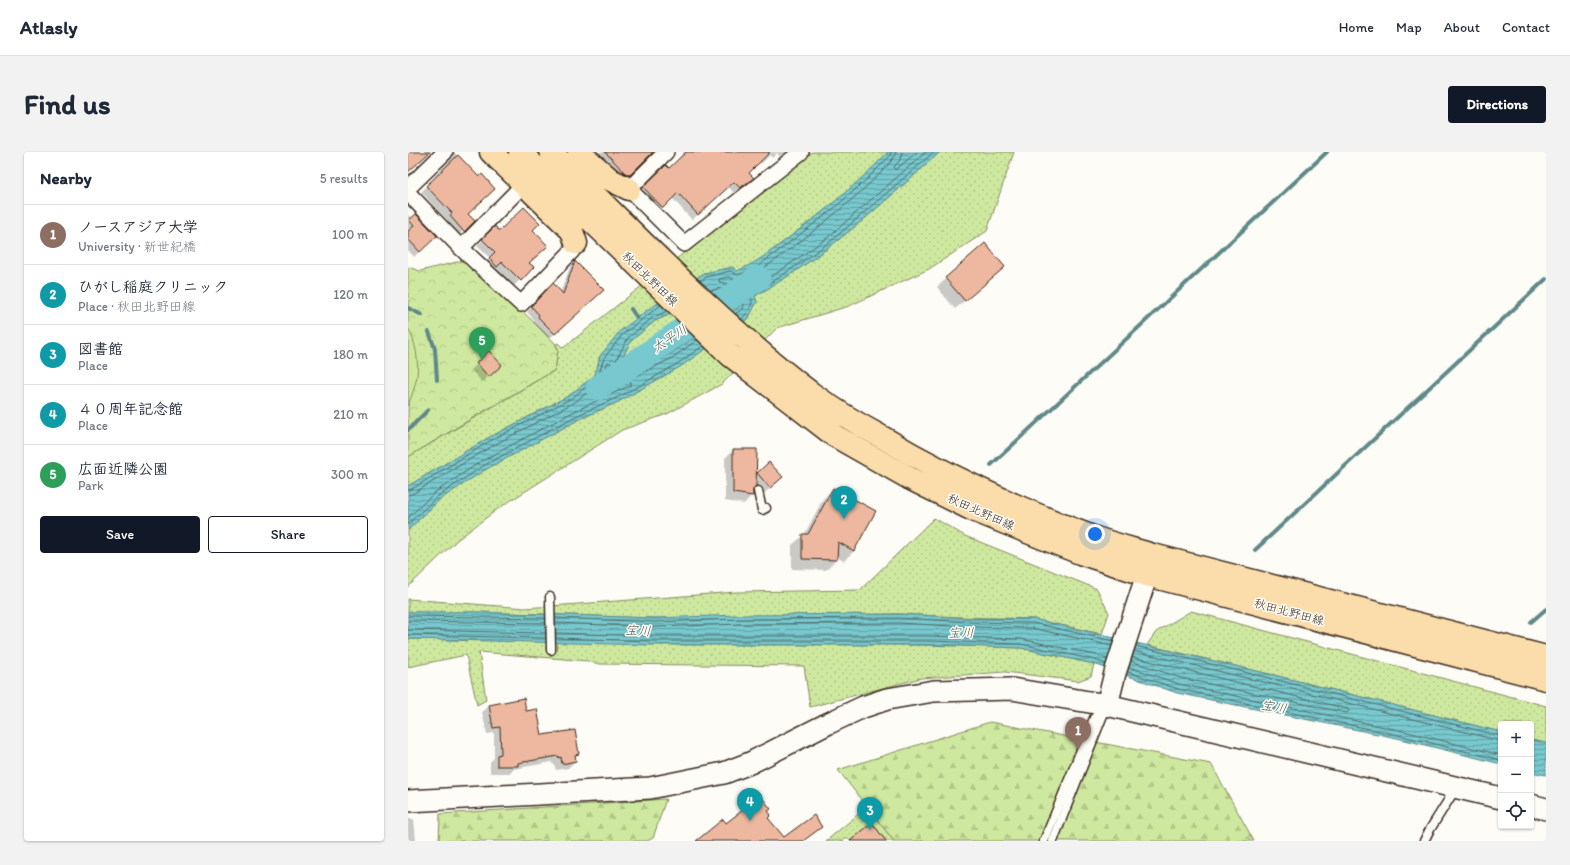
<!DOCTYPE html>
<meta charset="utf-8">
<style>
body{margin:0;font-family:Itim,"Klee One",sans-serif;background:#f2f2f3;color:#1f2937}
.controls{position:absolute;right:12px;bottom:12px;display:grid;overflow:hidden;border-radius:4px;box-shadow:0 1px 3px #0004}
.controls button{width:36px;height:36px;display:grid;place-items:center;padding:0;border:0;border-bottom:1px solid #e0e1e3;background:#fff;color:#1f2937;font:20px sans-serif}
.you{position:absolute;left:687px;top:382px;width:14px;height:14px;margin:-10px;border:3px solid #fff;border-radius:50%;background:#1a73e8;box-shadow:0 0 0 6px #1a73e833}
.badge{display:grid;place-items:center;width:26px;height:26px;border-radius:50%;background:#111827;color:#fff;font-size:13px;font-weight:700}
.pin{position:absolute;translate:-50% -33px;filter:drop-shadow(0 1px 2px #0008)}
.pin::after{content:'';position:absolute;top:21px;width:14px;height:12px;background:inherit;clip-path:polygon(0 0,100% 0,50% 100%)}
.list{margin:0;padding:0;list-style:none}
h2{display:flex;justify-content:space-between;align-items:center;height:52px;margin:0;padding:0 16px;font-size:17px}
h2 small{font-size:13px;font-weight:400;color:#747a83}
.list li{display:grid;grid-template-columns:26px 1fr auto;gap:12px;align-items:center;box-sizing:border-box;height:60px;padding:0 16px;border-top:1px solid #e0e1e3}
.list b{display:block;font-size:15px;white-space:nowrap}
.list p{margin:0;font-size:13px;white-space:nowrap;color:#747a83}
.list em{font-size:13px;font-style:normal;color:#747a83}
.actions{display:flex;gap:8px;padding:12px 16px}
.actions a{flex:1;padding:9px 0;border:1px solid #111827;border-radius:4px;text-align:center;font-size:14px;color:#111827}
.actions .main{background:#111827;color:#fff}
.icon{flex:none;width:22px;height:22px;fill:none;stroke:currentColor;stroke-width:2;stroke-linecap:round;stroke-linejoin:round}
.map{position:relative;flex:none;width:1138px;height:689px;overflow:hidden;border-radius:4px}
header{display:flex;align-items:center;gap:24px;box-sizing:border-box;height:56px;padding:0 20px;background:#fff;border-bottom:1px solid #e0e1e3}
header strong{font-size:19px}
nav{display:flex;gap:22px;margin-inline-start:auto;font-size:14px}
.intro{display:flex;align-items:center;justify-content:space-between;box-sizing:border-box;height:96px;padding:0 24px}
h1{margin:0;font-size:28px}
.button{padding:10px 18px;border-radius:4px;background:#111827;color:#fff;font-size:14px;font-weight:700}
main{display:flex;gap:24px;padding:0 24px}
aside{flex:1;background:#fff;border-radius:4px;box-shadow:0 1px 3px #0004}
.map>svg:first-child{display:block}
.grass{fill:url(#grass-dots);stroke:#848a5e}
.forest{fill:url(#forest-firs);stroke:#848a5e}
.park{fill:url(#park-crowns);stroke:#848a5e}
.garden{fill:#cee99f;stroke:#848a5e}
.water{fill:url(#water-rules);stroke:#5f8988;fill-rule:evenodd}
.shadow{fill:#0003}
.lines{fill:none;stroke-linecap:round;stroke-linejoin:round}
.shore{stroke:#536a65;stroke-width:1}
.stream{stroke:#5f8988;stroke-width:4}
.river{stroke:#77c9cf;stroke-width:25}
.building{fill:#edb89f;stroke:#3b2a1e}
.lane-casing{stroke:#3b2a1e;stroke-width:11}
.street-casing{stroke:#3b2a1e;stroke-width:18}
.secondary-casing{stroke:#3b2a1e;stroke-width:24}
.primary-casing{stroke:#3b2a1e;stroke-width:25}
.lane{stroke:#fdfcf7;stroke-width:8}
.street{stroke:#fdfcf7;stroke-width:15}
.secondary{stroke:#fdfcf7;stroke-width:21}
.primary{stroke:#faddab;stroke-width:22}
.labels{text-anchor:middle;stroke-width:3;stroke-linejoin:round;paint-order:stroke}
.street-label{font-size:12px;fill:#3b2a1e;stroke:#fdfcf7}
.water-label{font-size:13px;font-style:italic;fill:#4d5a53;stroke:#fdfcf7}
</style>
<header>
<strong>Atlasly</strong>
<nav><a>Home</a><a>Map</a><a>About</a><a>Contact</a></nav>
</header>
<div class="intro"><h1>Find us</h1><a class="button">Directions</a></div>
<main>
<aside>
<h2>Nearby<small>5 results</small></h2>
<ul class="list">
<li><span class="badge" style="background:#8d6e63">1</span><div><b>ノースアジア大学</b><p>University · 新世紀橋</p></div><em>100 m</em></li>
<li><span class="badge" style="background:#0f9aa8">2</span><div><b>ひがし稲庭クリニック</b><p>Place · 秋田北野田線</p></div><em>120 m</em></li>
<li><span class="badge" style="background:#0f9aa8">3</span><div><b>図書館</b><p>Place</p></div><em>180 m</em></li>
<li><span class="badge" style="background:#0f9aa8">4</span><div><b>４０周年記念館</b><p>Place</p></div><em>210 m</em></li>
<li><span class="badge" style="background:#2e9e5b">5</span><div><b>広面近隣公園</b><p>Park</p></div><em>300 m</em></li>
</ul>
<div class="actions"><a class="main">Save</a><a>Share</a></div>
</aside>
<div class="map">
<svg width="1138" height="689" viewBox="0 0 1138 689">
<defs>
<pattern id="grass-dots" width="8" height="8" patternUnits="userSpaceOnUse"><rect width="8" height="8" fill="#cee99f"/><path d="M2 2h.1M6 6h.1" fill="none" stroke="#b2c888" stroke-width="1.8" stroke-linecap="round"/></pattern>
<pattern id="forest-firs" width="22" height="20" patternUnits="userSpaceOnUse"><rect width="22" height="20" fill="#cee99f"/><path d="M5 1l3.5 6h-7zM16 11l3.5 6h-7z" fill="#b2c888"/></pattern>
<pattern id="park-crowns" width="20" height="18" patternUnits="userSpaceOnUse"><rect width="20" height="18" fill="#cee99f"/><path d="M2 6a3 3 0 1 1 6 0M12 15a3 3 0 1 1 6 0" fill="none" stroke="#b2c888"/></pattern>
<pattern id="water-rules" width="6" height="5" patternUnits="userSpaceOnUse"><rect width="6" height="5" fill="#77c9cf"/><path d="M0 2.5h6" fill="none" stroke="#63a3a7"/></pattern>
</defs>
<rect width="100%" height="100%" fill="#fdfcf7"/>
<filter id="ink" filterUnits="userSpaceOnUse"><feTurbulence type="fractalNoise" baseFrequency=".025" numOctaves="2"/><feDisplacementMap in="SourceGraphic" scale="8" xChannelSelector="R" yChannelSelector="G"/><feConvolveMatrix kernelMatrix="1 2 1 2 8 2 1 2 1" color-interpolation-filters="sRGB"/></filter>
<g filter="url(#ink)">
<path class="grass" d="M 404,0 L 480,0 L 456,25 L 421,55 L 346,112 L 329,120 L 296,121 L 229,166 L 192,204 L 187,223 L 162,243 L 80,286 L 0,334 L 0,305 L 147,218 L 150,198 L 148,192 L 150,191 L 155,196 Z
M 532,0 L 606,0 L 579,79 L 521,117 L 441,154 L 369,176 L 314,232 L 259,262 L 214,278 L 91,356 L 49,388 L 0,435 L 0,378 L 31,348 L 77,317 L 170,268 L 210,250 L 268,217 L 340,167 L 348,150 L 347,144 C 417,105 473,53 532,0 Z
M 317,139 L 332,154 L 262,202 L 225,221 L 212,210 L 223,189 L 247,169 Z
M 526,366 L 557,384 L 689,437 L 701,461 L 694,482 L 625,467 L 554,465 L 491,462 L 247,466 L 68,460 L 0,460 L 0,447 L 117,456 L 328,440 L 452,438 Z
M 783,459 L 1138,554 L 1138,591 L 1123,588 L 1123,572 L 1093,572 L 1093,580 L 870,524 L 739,493 L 748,480 Z
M 0,487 L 119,489 L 520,493 L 613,496 L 686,512 L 683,524 L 670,529 L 597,520 L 513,526 L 402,555 L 396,514 L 191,512 L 180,509 L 71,500 L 78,548 L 69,553 L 58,503 L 0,515 Z
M 459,655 L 486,689 L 478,689 L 464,672 L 442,689 L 439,685 L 435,689 L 418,689 Z"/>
<path class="forest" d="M 582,570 L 803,612 L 846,689 L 486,689 L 430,618 Z
M 258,647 L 245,686 L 239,689 L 31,689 L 32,662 Z"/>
<path class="park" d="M 61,107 L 147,191 L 150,198 L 147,218 L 66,265 L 0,305 L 0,115 L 12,119 Z"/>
<path class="garden" d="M 0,176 C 8,189 12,214 8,229 C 6,237 3,246 0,254 Z"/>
<path class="water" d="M 480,0 L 532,0 C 473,53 417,105 347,144 L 349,150 L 340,167 L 272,215 L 210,250 L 170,268 L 77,318 L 31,348 L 0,378 L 0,334 L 80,286 L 162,243 L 187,223 L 192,204 L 212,179 L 241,157 L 296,121 L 325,115 L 329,119 C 350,110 365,98 383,84 C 418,58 450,31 480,0 ZM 317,139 L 332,154 L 262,202 L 225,221 L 212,210 L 223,189 L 247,169 L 310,140 Z
M 0,460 L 68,460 L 247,466 L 331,463 L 491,462 L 560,466 L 625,467 L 870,524 L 1093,580 L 1093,612 L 989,586 L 769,541 L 686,512 L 613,496 L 520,493 L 244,493 L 0,487 Z
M 1123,588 L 1138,591 L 1138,623 L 1123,620 Z"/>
<path class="shadow" d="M 0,0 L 23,0 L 0,19 Z
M 45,0 L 46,0 L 71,26 L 59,63 L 65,69 L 49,85 L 37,70 L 39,68 L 13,40 L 27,26 L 26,25 L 40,10 L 40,5 Z
M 185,0 L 243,0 L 215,28 Z
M 276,0 L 379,0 L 372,5 L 369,1 L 364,6 L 362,3 L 353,12 L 351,9 L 339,21 L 344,26 L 338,32 L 326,41 L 320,34 L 284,68 L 264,46 L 248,60 L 231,42 L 258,14 L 261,17 L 271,8 L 270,7 Z
M 0,63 L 27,84 L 6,105 L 0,98 Z
M 87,76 L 91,80 L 124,78 L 120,111 L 124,115 L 106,134 L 87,115 L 83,120 L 76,113 L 82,106 L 69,94 Z
M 577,93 L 587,123 L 547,157 L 529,135 Z
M 167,110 L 190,143 L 141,187 L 125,170 L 127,169 L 119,160 L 145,133 L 152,141 L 162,115 Z
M 81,200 L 93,213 L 74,230 L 63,218 Z
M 325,298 L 347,324 L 361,311 L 365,334 L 353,344 L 345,335 L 344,343 L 336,352 L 317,349 L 317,306 Z
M 425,337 L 446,399 L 436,409 L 428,405 L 428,408 L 418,418 L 384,417 L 384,393 L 396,383 L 415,347 Z
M 81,554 L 117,560 L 133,584 L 170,602 L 166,605 L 167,609 L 160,616 L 148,618 L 146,612 L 144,612 L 144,610 L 106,617 L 102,621 L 82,621 L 82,610 L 86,606 L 86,581 L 79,582 L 74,560 Z
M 0,667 L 6,667 L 8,689 L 0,689 Z"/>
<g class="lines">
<path class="shore" d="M 488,0 C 487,18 372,107 351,119 C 346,123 335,129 329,128 C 325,128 323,125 320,125 C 318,125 314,127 311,127 L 311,130 L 322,132 L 335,143 L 337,144 L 342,136 L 366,123 L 419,86 L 518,0
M 494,0 L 492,8 L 486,15 L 487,18 L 509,0
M 292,129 L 298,125 L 322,119 L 330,123 L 349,115 L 424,58 L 458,28 L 482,4 L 483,0
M 303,139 C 318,132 327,139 336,152 L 335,157 L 327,162
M 259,159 L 244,166 L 220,186 L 208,208 C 208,215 220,224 227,225 L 264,206 L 289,188
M 333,167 C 338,164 343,156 344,150 C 344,146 342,145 344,141 L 369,127 L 422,90 L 526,0
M 203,224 L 211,229 L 212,232 L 195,239 L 194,237 L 199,232 Z
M 0,338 L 4,337 L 82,289 L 164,246 L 190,225 L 196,206 L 215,182 L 253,153
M 0,343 L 6,341 L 84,294 L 167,250 L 193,229 L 200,210 L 203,211 L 206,218 L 223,230 L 223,233 L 165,260 L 72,310 L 26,341 L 0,366
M 0,372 L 29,345 L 75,314 L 168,264 L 208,246 L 231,234 L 269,212 L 295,194
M 0,464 L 137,466
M 147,466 L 247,470 L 331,467 L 491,466 L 560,470 L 625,471 L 705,489
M 0,469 L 137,471
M 147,471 L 247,475 L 331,472 L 491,471 L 560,475 L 624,476 L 704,494
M 0,478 L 138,481
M 148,481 L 244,484 L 520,484 L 613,487 L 688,503 L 699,507
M 0,483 L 138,486
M 148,486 L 244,489 L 520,489 L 613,492 L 687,508 L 698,512
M 728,494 L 869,528 L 1093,584
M 726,499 L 868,533 L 1093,589
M 723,509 L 773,526 L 939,561 L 941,559 L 940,557 L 724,505
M 721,515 L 771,532 L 991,578 L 1093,603
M 720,520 L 770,537 L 990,583 L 1093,608"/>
<path class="stream" d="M 0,156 L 14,163
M 223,157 L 229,166
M 21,180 L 27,197 L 29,228
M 0,278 L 20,258
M 583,313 L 919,0
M 847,398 L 1138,127
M 1123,470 L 1138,457"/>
<path class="river" d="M 190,236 L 350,126"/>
</g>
<path class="building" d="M 0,0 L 22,0 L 0,20 Z
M 197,0 L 245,0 L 222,23 L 217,21 Z
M 278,0 L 362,0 L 341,21 L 346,26 L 332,36 L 326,30 L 290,63 L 270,41 L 255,56 L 235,35 L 258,13 L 261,16 Z
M 50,3 L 71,25 L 74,22 L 87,37 L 60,62 L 67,69 L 56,80 L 42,64 L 44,61 L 18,34 Z
M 116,55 L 132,71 L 125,78 L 140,94 L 121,111 L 126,115 L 113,129 L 94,110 L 89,115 L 81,106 L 87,100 L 74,87 L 87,74 L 91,79 Z
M 8,62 L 29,84 L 12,100 L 0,87 L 0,79 L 6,74 L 1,68 Z
M 577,91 L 597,115 L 557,149 L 537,126 Z
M 167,109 L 196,138 L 147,182 L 130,165 L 131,163 L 123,154 L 145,131 L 155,142 Z
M 81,199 L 94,213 L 81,225 L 68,211 Z
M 325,297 L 349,297 L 348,334 L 345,338 L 345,344 L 325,341 Z
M 361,310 L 375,325 L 362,336 L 349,321 Z
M 425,336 L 468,359 L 446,399 L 430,390 L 429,408 L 394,407 L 394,382 L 400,382 Z
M 116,546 L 118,559 L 129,557 L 134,583 L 167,578 L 171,602 L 167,603 L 168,609 L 154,612 L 153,605 L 151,606 L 150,604 L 110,611 L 110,614 L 89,614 L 89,603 L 93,602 L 92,575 L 85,576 L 81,553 Z
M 355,647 L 363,657 L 360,659 L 363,663 L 360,666 L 376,685 L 406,663 L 414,675 L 395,689 L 288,689 L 315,667 L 318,671 L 348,648 L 351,650 Z
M 464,671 L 478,689 L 442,689 Z"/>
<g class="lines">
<g class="lane-casing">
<path id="lane" d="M 350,339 L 354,358 L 358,356
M 142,445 L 143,498
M 636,689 L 686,566 L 698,554
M 645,689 L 697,558
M 1016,689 L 1021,679 L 1048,636"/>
</g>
<g class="street-casing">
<path id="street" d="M 258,0 L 221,37 L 276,92 L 393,0
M 0,36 L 37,0
M 0,41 L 53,96 L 113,152 L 164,99 L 168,91
M 53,96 L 116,32"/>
</g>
<g class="secondary-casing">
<path id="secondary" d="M 699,553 L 707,521 L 744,407
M 0,649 L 242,636 L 316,621 L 342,611 L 421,571 L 455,555 L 479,547 L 526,539 L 604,537 L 699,553 L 1093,646
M 1123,653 L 1138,657"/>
</g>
<g class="primary-casing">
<path id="primary" d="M 83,0 L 164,79 L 168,91
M 112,0 L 322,203 L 427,284 L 501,326 L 565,358 L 672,401 L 739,423 L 1138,527
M 143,0 C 228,82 309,169 403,241 C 425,257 448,271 472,284 C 539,324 611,357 685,385 C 705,392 725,397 745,403 L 1138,505
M 171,0 L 203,28 L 221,37"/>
</g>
<use href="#lane" class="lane"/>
<use href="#street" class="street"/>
<use href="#secondary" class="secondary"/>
<use href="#primary" class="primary"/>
</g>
</g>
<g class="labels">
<g class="street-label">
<text transform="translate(242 127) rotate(44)" y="4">秋田北野田線</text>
<text transform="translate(573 360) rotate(24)" y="4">秋田北野田線</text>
<text transform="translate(881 460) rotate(15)" y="4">秋田北野田線</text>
</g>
<g class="water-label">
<text transform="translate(261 186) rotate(-34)" y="5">太平川</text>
<text transform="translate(230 478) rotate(3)" y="5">宝川</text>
<text x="553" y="485">宝川</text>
<text transform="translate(866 554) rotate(10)" y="5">宝川</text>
</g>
</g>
</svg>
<div class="controls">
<button>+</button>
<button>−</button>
<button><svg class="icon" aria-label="locate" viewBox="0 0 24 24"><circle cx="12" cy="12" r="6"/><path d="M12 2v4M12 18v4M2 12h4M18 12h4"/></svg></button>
</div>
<div class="you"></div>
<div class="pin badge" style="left:670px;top:598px;background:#8d6e63">1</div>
<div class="pin badge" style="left:436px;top:367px;background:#0f9aa8">2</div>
<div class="pin badge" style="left:462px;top:678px;background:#0f9aa8">3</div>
<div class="pin badge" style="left:342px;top:669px;background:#0f9aa8">4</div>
<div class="pin badge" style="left:74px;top:208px;background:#2e9e5b">5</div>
</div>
</main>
